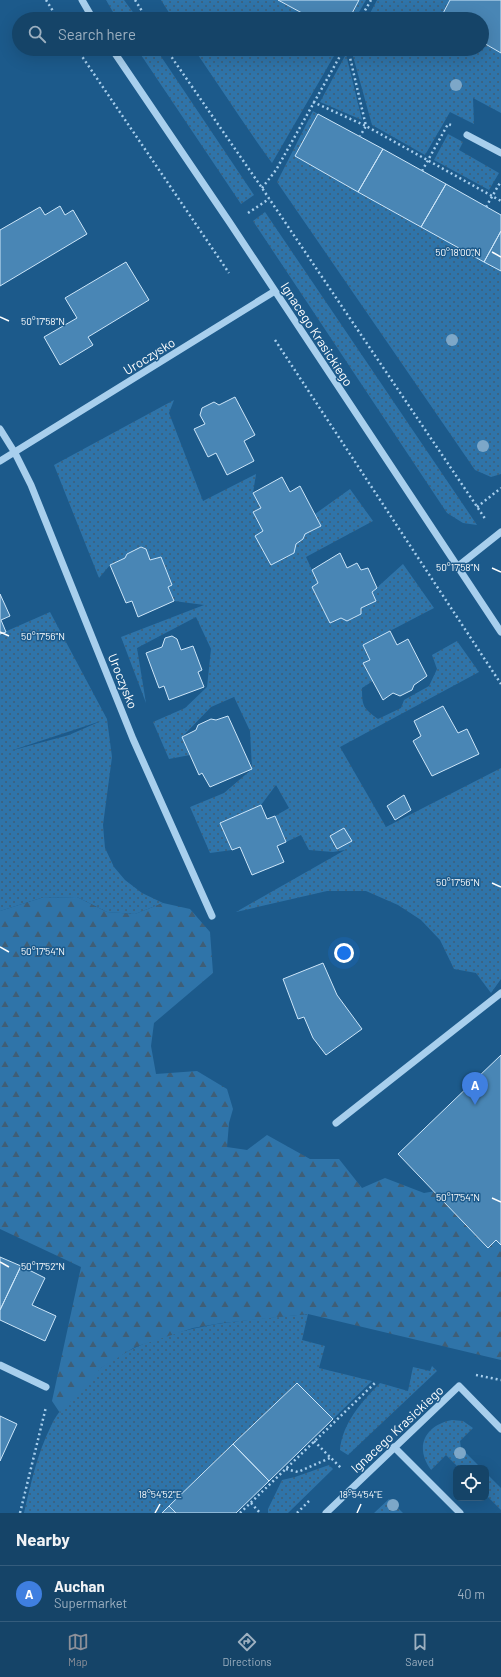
<!DOCTYPE html>
<meta charset="utf-8">
<style>
body{margin:0;font-family:Barlow,sans-serif;background:#1e4b6e;color:#f1f3f6}
.controls{position:absolute;right:12px;bottom:12px;display:grid;overflow:hidden;border-radius:8px;box-shadow:0 4px 16px #0002}
.controls button{width:36px;height:36px;display:grid;place-items:center;padding:0;border:0;border-bottom:1px solid #345c7c;background:#154468;color:#f1f3f6;font:20px sans-serif}
.you{position:absolute;left:344px;top:953px;width:14px;height:14px;margin:-10px;border:3px solid #fff;border-radius:50%;background:#1a73e8;box-shadow:0 0 0 6px #1a73e833}
.badge{display:grid;place-items:center;width:26px;height:26px;border-radius:50%;background:#8c9099;color:#fff;font-size:13px;font-weight:700}
.pin{position:absolute;translate:-50% -33px;filter:drop-shadow(0 1px 2px #0008)}
.pin::after{content:'';position:absolute;top:21px;width:14px;height:12px;background:inherit;clip-path:polygon(0 0,100% 0,50% 100%)}
.list{margin:0;padding:0;list-style:none}
h2{display:flex;justify-content:space-between;align-items:center;height:52px;margin:0;padding:0 16px;font-size:17px}
h2 small{font-size:13px;font-weight:400;color:#9db0c0}
.list li{display:grid;grid-template-columns:26px 1fr auto;gap:12px;align-items:center;box-sizing:border-box;height:56px;padding:0 16px;border-top:1px solid #345c7c}
.list b{display:block;font-size:15px;white-space:nowrap}
.list p{margin:0;font-size:13px;white-space:nowrap;color:#9db0c0}
.list em{font-size:13px;font-style:normal;color:#9db0c0}
.icon{flex:none;width:22px;height:22px;fill:none;stroke:currentColor;stroke-width:2;stroke-linecap:round;stroke-linejoin:round}
.map{position:relative;flex:none;width:501px;height:1513px;overflow:hidden}
.search{position:absolute;background:#154468;box-shadow:0 4px 16px #0002;left:12px;right:12px;top:12px;height:44px;display:flex;align-items:center;gap:10px;box-sizing:border-box;padding:0 14px;border-radius:22px;color:#9db0c0;font-size:15px}
.sheet{height:108px;background:#154468}
nav{display:flex;justify-content:space-around;align-items:center;box-sizing:border-box;height:56px;border-top:1px solid #345c7c;background:#154468;font-size:11px;color:#9db0c0}
nav a{display:grid;justify-items:center;gap:2px}
nav .on{color:#8c9099}
.map>svg:first-child{display:block}
.grass{fill:url(#grass-dots);fill-rule:evenodd}
.forest{fill:url(#forest-firs)}
.building{fill:#4986b5;stroke:#cde6f9}
.lines{fill:none;stroke-linecap:round;stroke-linejoin:round}
.path{stroke:#a8cfed;stroke-width:2.5;stroke-dasharray:2 3;stroke-linecap:butt}
.minor{stroke:#a8cfed;stroke-width:7}
.tree{fill:#7da7c8}
.ticks{fill:none;stroke:#fff;stroke-width:1.5}
.labels{text-anchor:middle;stroke-width:3;stroke-linejoin:round;paint-order:stroke}
.street-label{font-size:13px;fill:#fff;stroke:#1c5a8b}
.ticks-label{font-size:10px;text-anchor:middle;fill:#fff;stroke:#1c5a8b;stroke-width:3;stroke-linejoin:round;paint-order:stroke}
</style>
<div class="map">
<svg width="501" height="1513" viewBox="0 0 501 1513">
<defs>
<pattern id="grass-dots" width="8" height="8" patternUnits="userSpaceOnUse"><rect width="8" height="8" fill="#2f74a9"/><path d="M2 2h.1M6 6h.1" fill="none" stroke="#3f5e76" stroke-width="1.8" stroke-linecap="round"/></pattern>
<pattern id="forest-firs" width="22" height="20" patternUnits="userSpaceOnUse"><rect width="22" height="20" fill="#2f74a9"/><path d="M5 1l3.5 6h-7zM16 11l3.5 6h-7z" fill="#3f5e76"/></pattern>
</defs>
<rect width="100%" height="100%" fill="#1c5a8b"/>
<path class="grass" d="M 106,0 L 124,0 L 138,19 L 117,19 Z
M 161,0 L 278,0 L 313,19 L 173,19 Z
M 359,0 L 366,0 L 355,19 L 349,19 Z
M 377,0 L 450,0 L 440,19 L 367,19 Z
M 482,42 L 501,53 L 501,113 L 473,98 L 474,124 L 450,112 L 425,155 L 372,125 L 351,49 L 482,49 Z
M 150,49 L 156,49 L 254,195 L 241,204 L 141,55 Z
M 194,49 L 338,49 L 272,163 C 245,126 220,87 194,49 Z
M 346,54 L 362,120 L 320,102 Z
M 313,111 L 318,114 L 296,155 L 501,271 L 501,474 L 491,477 L 475,470 L 277,182 Z
M 448,134 L 463,142 L 459,150 L 499,173 L 489,190 L 434,160 Z
M 265,212 L 477,525 L 463,523 L 447,513 L 253,221 Z
M 174,400 L 169,413 L 203,501 L 256,474 L 253,493 L 261,508 L 253,513 L 263,531 L 256,536 L 271,565 L 293,553 L 296,544 L 303,539 L 305,534 L 321,526 L 315,514 L 350,489 L 373,521 L 306,557 L 318,583 L 312,587 L 330,623 L 341,618 L 347,621 L 361,614 L 361,608 L 376,601 L 372,592 L 403,564 L 434,608 L 363,645 L 370,660 L 364,663 L 373,681 L 362,688 C 362,706 363,708 378,719 L 401,708 L 404,700 L 429,686 L 437,669 L 432,655 L 457,641 L 479,672 L 340,747 L 386,827 L 501,768 L 501,979 L 491,993 L 476,973 L 454,969 L 440,940 L 421,920 L 398,905 L 366,891 L 327,891 L 236,912 L 345,850 L 333,852 L 309,850 L 301,835 L 286,842 L 275,816 L 289,808 L 276,785 L 261,805 L 220,823 L 232,850 L 210,853 L 190,807 L 224,793 L 252,769 L 250,731 L 234,697 L 211,707 L 182,737 L 190,755 L 169,759 L 153,722 L 185,708 L 207,687 L 211,649 L 196,617 L 137,648 L 146,703 L 121,637 L 204,605 L 174,601 L 168,587 L 172,584 L 161,557 L 150,560 L 146,549 L 142,547 L 127,554 L 125,558 L 110,565 L 99,578 L 54,465 Z
M 50,612 L 107,719 L 112,757 L 103,825 L 105,848 L 114,867 L 125,880 L 142,893 L 163,903 L 135,914 L 107,912 L 77,897 L 41,898 L 0,911 L 0,634 ZM 101,721 L 69,735 L 10,751 Z
M 308,1314 L 302,1340 L 325,1346 L 319,1368 L 372,1381 L 333,1419 L 296,1383 L 162,1513 L 24,1513 C 31,1483 37,1454 51,1426 C 57,1412 70,1399 81,1388 C 88,1381 94,1372 102,1367 C 162,1324 237,1321 308,1314 Z
M 432,1366 L 437,1371 L 348,1455 L 340,1450 C 342,1424 362,1401 380,1383 L 408,1391 L 413,1367 L 430,1371 Z
M 452,1420 L 463,1421 L 473,1428 L 460,1441 L 461,1448 L 481,1468 L 459,1468 L 446,1455 L 431,1470 C 414,1447 425,1425 452,1420 Z
M 329,1465 L 333,1469 L 288,1513 L 268,1513 L 268,1509 L 282,1480 L 295,1477 Z
M 486,1473 L 501,1488 L 501,1510 L 486,1495 Z
M 389,1499 L 403,1513 L 374,1513 Z"/>
<path class="forest" d="M 77,897 L 107,912 L 135,914 L 163,903 L 190,909 L 210,932 L 213,973 L 154,1023 L 151,1046 L 156,1074 L 197,1071 L 227,1089 L 233,1109 L 229,1123 L 227,1147 L 247,1150 L 267,1135 L 310,1159 L 339,1159 L 362,1188 L 385,1178 L 424,1193 L 459,1187 L 501,1108 L 501,1360 L 308,1314 L 222,1323 L 193,1328 L 135,1347 L 101,1368 L 60,1413 L 52,1401 L 81,1267 L 0,1229 L 0,911 L 41,898 Z"/>
<path class="building" d="M 278,0 L 359,0 L 349,19 L 313,19 Z
M 450,0 L 501,0 L 501,53 L 482,42 L 482,19 L 440,19 Z
M 318,114 L 383,149 L 358,192 L 295,156 Z
M 383,149 L 446,184 L 421,227 L 358,192 Z
M 446,184 L 501,215 L 501,231 L 484,262 L 421,227 Z
M 60,206 L 65,215 L 73,210 L 87,234 L 0,286 L 0,230 L 40,207 L 45,215 Z
M 501,231 L 501,271 L 484,262 Z
M 126,262 L 149,300 L 88,337 L 93,345 L 60,365 L 44,337 L 77,318 L 65,298 Z
M 235,397 L 255,435 L 244,441 L 254,461 L 227,475 L 216,453 L 208,457 L 194,429 L 205,424 L 200,415 L 202,408 L 214,402 L 219,405 Z
M 282,477 L 290,492 L 300,486 L 321,526 L 305,534 L 303,539 L 296,544 L 294,553 L 271,565 L 255,536 L 263,531 L 253,512 L 261,508 L 253,493 Z
M 141,547 L 146,549 L 150,560 L 161,557 L 172,585 L 168,587 L 174,601 L 138,617 L 132,601 L 126,603 L 110,565 L 125,558 L 127,554 Z
M 340,553 L 347,568 L 357,563 L 361,570 L 368,568 L 377,588 L 372,592 L 376,601 L 361,608 L 361,614 L 347,621 L 341,618 L 330,623 L 312,587 L 318,583 L 312,570 Z
M 0,594 L 10,616 L 1,620 L 6,632 L 0,634 Z
M 390,631 L 397,645 L 408,639 L 427,676 L 414,685 L 412,690 L 400,696 L 393,693 L 383,700 L 363,663 L 370,660 L 363,645 Z
M 172,636 L 177,639 L 181,650 L 193,646 L 202,670 L 198,672 L 204,687 L 169,700 L 164,686 L 159,688 L 146,653 L 162,647 L 165,638 Z
M 443,706 L 458,733 L 467,729 L 479,754 L 432,776 L 413,741 L 421,736 L 414,721 Z
M 228,716 L 252,769 L 210,787 L 202,773 L 199,775 L 182,737 L 196,730 L 198,725 L 211,719 L 216,720 Z
M 404,795 L 411,810 L 395,820 L 387,806 Z
M 261,805 L 267,819 L 275,816 L 286,842 L 277,846 L 284,862 L 252,875 L 240,847 L 232,850 L 220,823 Z
M 344,828 L 352,841 L 337,849 L 330,836 Z
M 323,963 L 337,995 L 362,1029 L 326,1055 L 313,1038 L 304,1017 L 298,1019 L 283,979 Z
M 501,1055 L 501,1245 L 496,1240 L 488,1248 L 398,1154 Z
M 0,1257 L 21,1266 L 0,1310 Z
M 21,1266 L 45,1278 L 32,1305 L 56,1316 L 45,1341 L 0,1320 L 0,1310 Z
M 297,1383 L 333,1419 L 269,1481 L 233,1444 Z
M 0,1416 L 17,1424 L 0,1461 Z
M 233,1444 L 269,1481 L 236,1513 L 176,1513 L 169,1506 Z
M 169,1506 L 176,1513 L 162,1513 Z"/>
<g class="lines">
<path class="path" d="M 46,0 L 58,19
M 135,0 L 147,19
M 360,19 L 371,0
M 77,49 L 229,273
M 166,49 L 262,188 L 486,520
M 348,49 L 366,126 L 360,136
M 313,102 L 366,126 L 501,201
M 422,171 L 448,124 L 451,125
M 262,188 L 276,170 L 344,49
M 486,207 L 501,181
M 248,213 L 269,199
M 275,340 L 501,684
M 477,507 L 501,488
M 476,1375 L 501,1380
M 314,1441 L 342,1469
M 286,1469 L 298,1472 L 330,1458
M 251,1503 L 260,1513
M 20,1513 L 46,1407
M 240,1513 L 376,1382
M 297,1513 L 309,1501"/>
<path class="minor" d="M 82,0 L 93,19
M 112,49 L 230,223 L 501,632
M 467,135 L 501,153
M 0,429 L 15,453 L 31,485 L 133,739 L 212,916
M 0,461 L 275,291
M 457,567 L 501,532
M 336,1123 L 501,993
M 0,1365 L 46,1387
M 394,1447 L 460,1513
M 326,1513 L 459,1386 L 501,1429"/>
</g>
<g class="tree">
<circle cx="456" cy="85" r="6"/>
<circle cx="452" cy="340" r="6"/>
<circle cx="483" cy="446" r="6"/>
<circle cx="460" cy="1453" r="6"/>
<circle cx="393" cy="1505" r="6"/>
</g>
<path class="ticks" d="M 492,252 L 501,257M 0,317 L 9,321M 492,568 L 501,572M 0,632 L 9,636M 492,883 L 501,887M 0,947 L 9,952M 492,1198 L 501,1202M 0,1262 L 9,1267M 155,1513 L 160,1504M 357,1513 L 361,1504"/>
<g class="labels">
<g class="street-label">
<text transform="translate(317 334) rotate(57)" y="5">Ignacego Krasickiego</text>
<text transform="translate(149 356) rotate(-32)" y="5">Uroczysko</text>
<text transform="translate(123 681) rotate(68)" y="5">Uroczysko</text>
<text transform="translate(397 1429) rotate(-43)" y="5">Ignacego Krasickiego</text>
</g>
</g>
<g class="ticks-label">
<text x="458" y="256">50°18'00"N</text>
<text x="43" y="325">50°17'58"N</text>
<text x="458" y="571">50°17'58"N</text>
<text x="43" y="640">50°17'56"N</text>
<text x="458" y="886">50°17'56"N</text>
<text x="43" y="955">50°17'54"N</text>
<text x="458" y="1201">50°17'54"N</text>
<text x="43" y="1270">50°17'52"N</text>
<text x="160" y="1498">18°54'52"E</text>
<text x="361" y="1498">18°54'54"E</text>
</g>
</svg>
<div class="controls">
<button><svg class="icon" aria-label="locate" viewBox="0 0 24 24"><circle cx="12" cy="12" r="6"/><path d="M12 2v4M12 18v4M2 12h4M18 12h4"/></svg></button>
</div>
<div class="you"></div>
<div class="pin badge" style="left:475px;top:1105px;background:#3f7fe0">A</div>
<div class="search"><svg class="icon" aria-label="search" viewBox="0 0 24 24"><circle cx="10" cy="10" r="6"/><path d="M15 15l6 6"/></svg>Search here</div>
</div>
<section class="sheet">
<h2>Nearby<small></small></h2>
<ul class="list">
<li><span class="badge" style="background:#3f7fe0">A</span><div><b>Auchan</b><p>Supermarket</p></div><em>40 m</em></li>
</ul>
</section>
<nav>
<a class="on"><svg class="icon" aria-label="map" viewBox="0 0 24 24"><path d="M3 6l6-2 6 2 6-2v14l-6 2-6-2-6 2zM9 4v14M15 6v14"/></svg>Map</a>
<a><svg class="icon" aria-label="directions" viewBox="0 0 24 24"><path d="M12 3l9 9-9 9-9-9zM9 14v-3h6M13 9l2 2-2 2"/></svg>Directions</a>
<a><svg class="icon" aria-label="saved" viewBox="0 0 24 24"><path d="M7 4h10v16l-5-4-5 4z"/></svg>Saved</a>
</nav>
